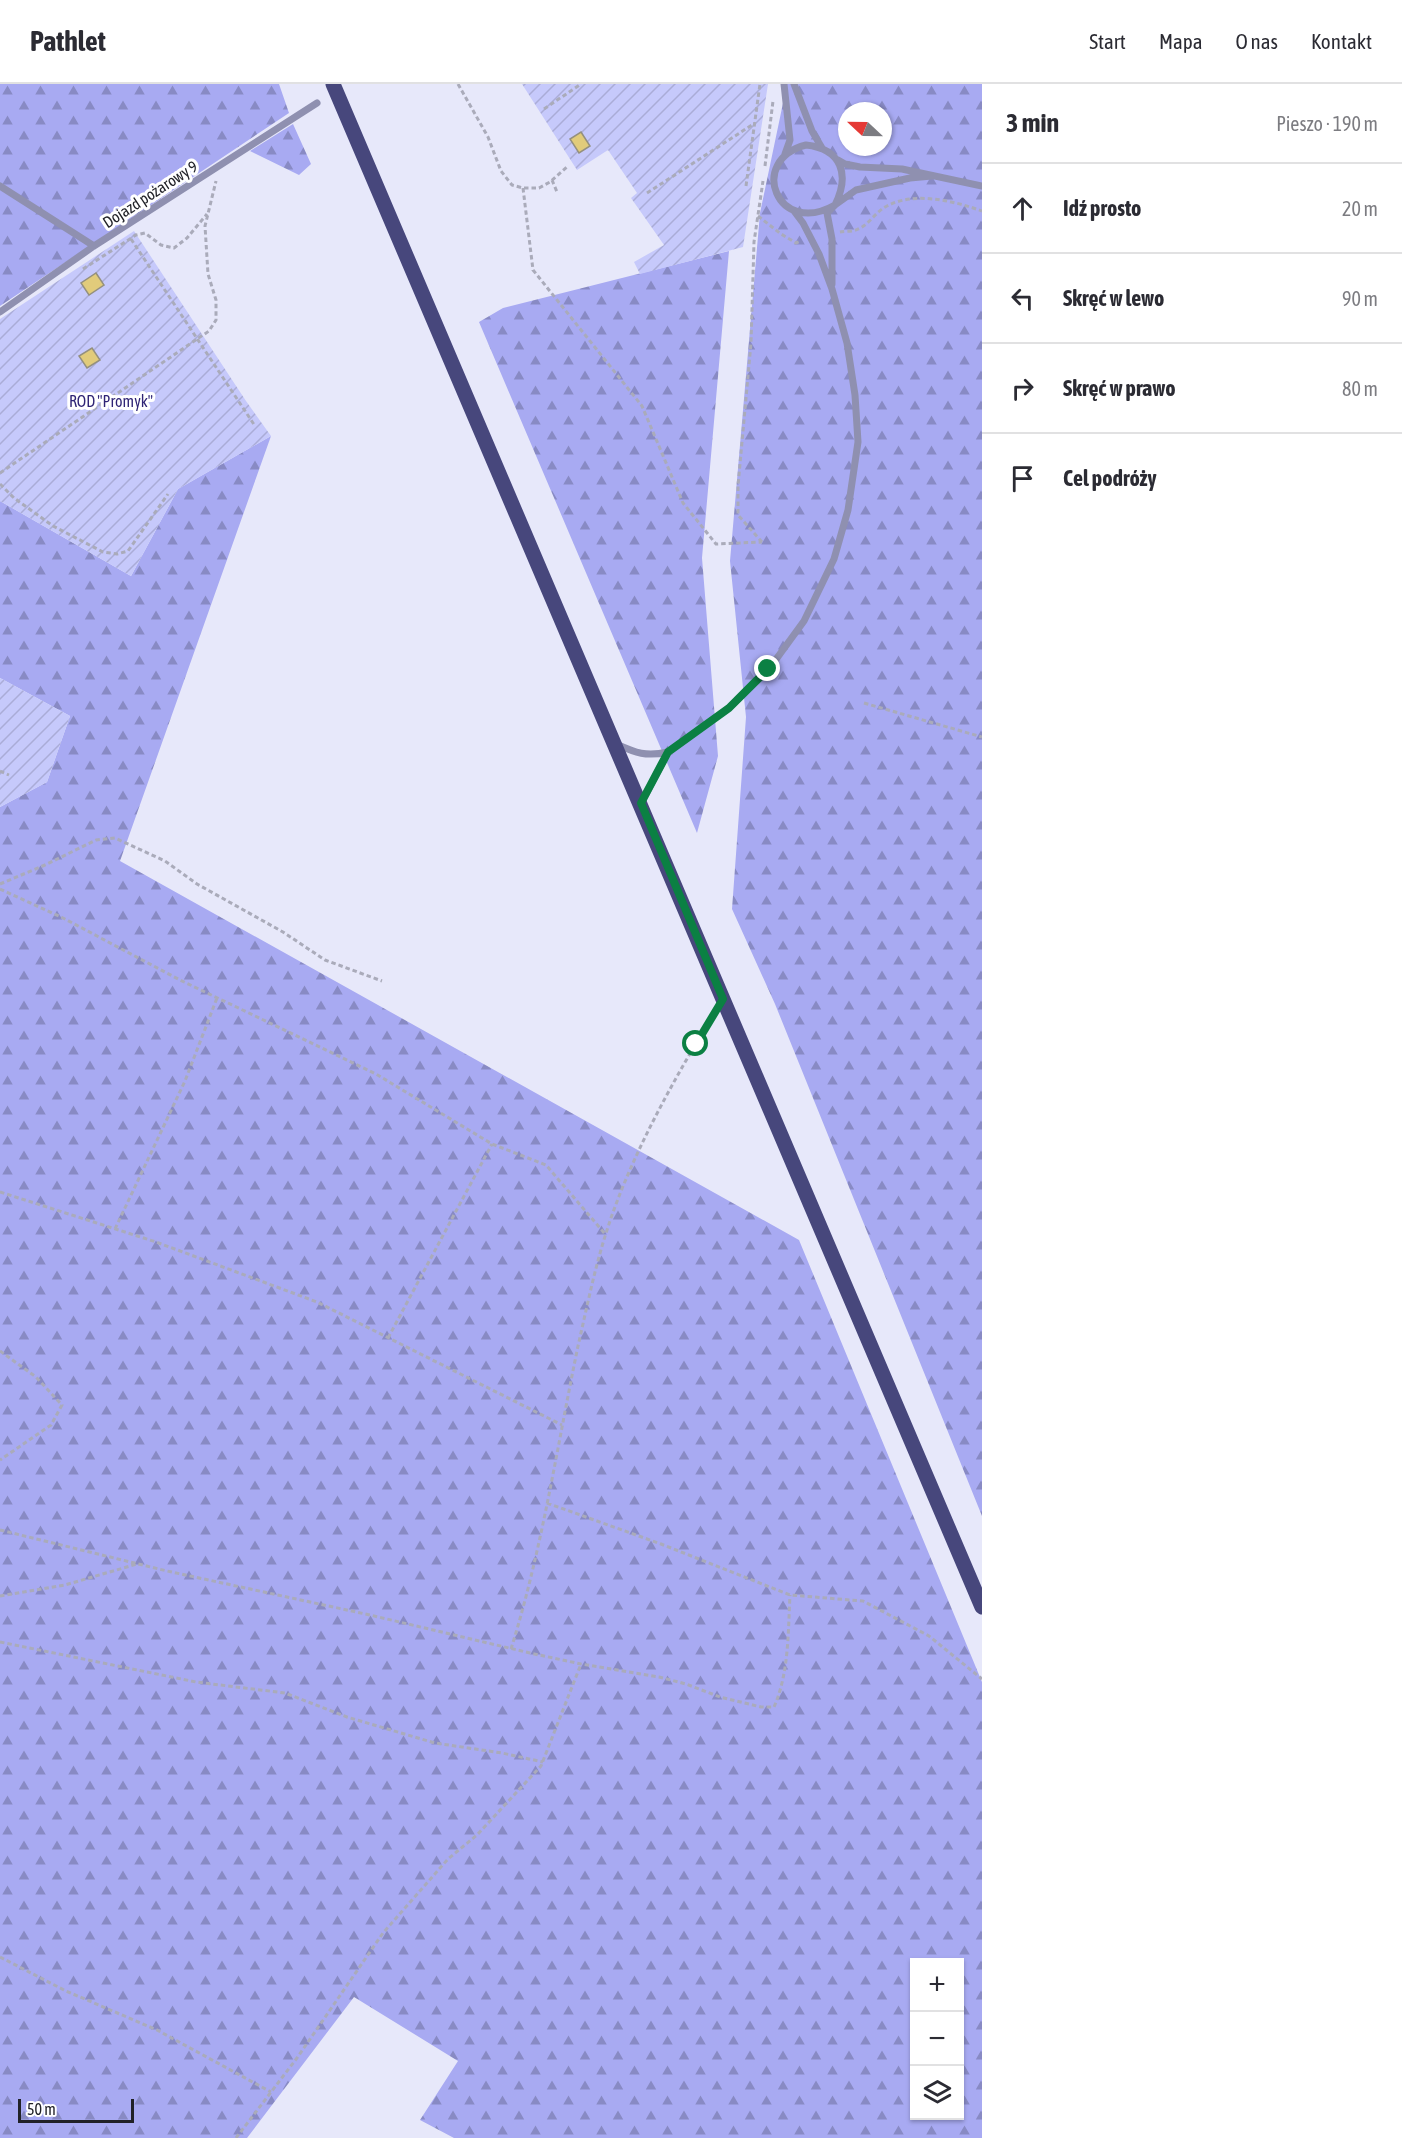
<!DOCTYPE html>
<html lang="pl">
<meta charset="utf-8">
<style>
body{margin:0;font-family:"Asap Condensed",sans-serif;background:#f2f2f3;color:#2b2b33}
.controls{position:absolute;right:18px;bottom:18px;display:grid;overflow:hidden;border-radius:0px;box-shadow:0 2px 4px #0004}
.controls button{width:54px;height:54px;display:grid;place-items:center;padding:0;border:0;border-bottom:2px solid #e1e1e2;background:#fff;color:#2b2b33;font:30px sans-serif}
.compass{position:absolute;left:838px;top:18px;width:54px;height:54px;border-radius:50%;background:#fff;box-shadow:0 2px 4px #0004;rotate:292deg}
.scale{position:absolute;left:18px;bottom:15px;width:116px;box-sizing:border-box;padding-left:6px;border:3px solid #212228;border-top:0;font-size:16px;line-height:21px;white-space:nowrap;color:#212228;-webkit-text-stroke:4px #fff;paint-order:stroke}
.stop{position:absolute;width:18px;height:18px;margin:-14px;border:4px solid #0b8043;border-radius:50%;background:#fff}
.stop.end{background:#0b8043;border-color:#fff;box-shadow:0 2px 6px #0008}
.list{margin:0;padding:0;list-style:none}
h2{display:flex;justify-content:space-between;align-items:center;height:78px;margin:0;padding:0 24px;font-size:26px}
h2 small{font-size:20px;font-weight:400;color:#7c7c81}
.list li{display:grid;grid-template-columns:39px 1fr auto;gap:18px;align-items:center;box-sizing:border-box;height:90px;padding:0 24px;border-top:2px solid #e1e1e2}
.list b{display:block;font-size:22px;white-space:nowrap}
.list em{font-size:20px;font-style:normal;color:#7c7c81}
.icon{flex:none;width:33px;height:33px;fill:none;stroke:currentColor;stroke-width:2;stroke-linecap:round;stroke-linejoin:round}
.map{position:relative;flex:none;width:982px;height:2054px;overflow:hidden}
header{display:flex;align-items:center;gap:36px;box-sizing:border-box;height:84px;padding:0 30px;background:#fff;border-bottom:2px solid #e1e1e2}
header strong{font-size:28px}
nav{display:flex;gap:33px;margin-inline-start:auto;font-size:21px}
main{display:flex}
aside{flex:1;background:#fff}
.map>svg:first-child{display:block}
.forest{fill:url(#forest-firs);fill-rule:evenodd}
.garden{fill:url(#garden-furrows)}
.building{fill:#e1cb7b;stroke:#94907f;stroke-width:1.5}
.lines{fill:none;stroke-linecap:round;stroke-linejoin:round}
.path{stroke:#aaabba;stroke-width:3;stroke-dasharray:4.5 3;stroke-linecap:butt}
.service{stroke:#8f90b0;stroke-width:7}
.primary{stroke:#47477c;stroke-width:15}
.route{stroke:#0b8043;stroke-width:8}
.labels{text-anchor:middle;stroke-width:6;stroke-linejoin:round;paint-order:stroke}
.street-label{font-size:16px;fill:#212228;stroke:#fff}
.park-label{font-size:16px;fill:#2f2475;stroke:#fff}
</style>
<header>
<strong>Pathlet</strong>
<nav><a>Start</a><a>Mapa</a><a>O nas</a><a>Kontakt</a></nav>
</header>
<main>
<div class="map">
<svg width="982" height="2054" viewBox="0 0 982 2054">
<defs>
<pattern id="forest-firs" width="22" height="20" patternUnits="userSpaceOnUse" patternTransform="scale(1.5)"><rect width="22" height="20" fill="#a8aaf2"/><path d="M5 1l3.5 6h-7zM16 11l3.5 6h-7z" fill="#888ac4"/></pattern>
<pattern id="garden-furrows" width="10" height="10" patternUnits="userSpaceOnUse" patternTransform="scale(1.5)"><rect width="10" height="10" fill="#c6c9fb"/><path d="M-1 1l2-2M0 10L10 0M9 11l2-2" fill="none" stroke="#aaacd7"/></pattern>
</defs>
<rect width="100%" height="100%" fill="#e7e8fa"/>
<path class="forest" d="M 0,0 L 279,0 L 289,29 L 0,222 Z
M 787,0 L 982,0 L 982,1432 L 775,920 L 732,825 L 746,633 L 730,477 L 760,129 ZM 847,27 L 883,27 L 883,63 L 847,63 Z
M 293,40 L 311,80 L 299,91 L 250,67 Z
M 729,167 L 702,474 L 718,672 L 697,749 L 479,238 L 503,224 Z
M 271,352 L 120,777 L 799,1156 L 982,1598 L 982,2054 L 454,2054 L 420,2036 L 458,1977 L 354,1913 L 247,2054 L 0,2054 L 0,723 L 47,698 L 70,632 L 0,594 L 0,417 L 131,492 L 178,405 ZM 914,1878 L 960,1878 L 960,2032 L 914,2032 Z"/>
<path class="garden" d="M 522,0 L 768,0 L 743,163 L 640,190 L 634,178 L 664,161 L 631,114 L 637,109 L 608,66 L 577,86 Z
M 134,147 L 246,317 L 271,352 L 178,405 L 131,492 L 0,417 L 0,235 Z
M 0,594 L 70,632 L 47,698 L 0,723 Z"/>
<path class="building" d="M 581,48 L 590,62 L 579,69 L 570,55 Z
M 96,189 L 104,201 L 89,211 L 81,199 Z
M 92,264 L 100,276 L 87,284 L 79,272 Z"/>
<g class="lines">
<path class="path" d="M 458,0 L 488,53 L 501,87 L 512,101 L 523,104 L 539,104 L 550,98 L 567,83
M 544,25 L 581,0
M 765,82 L 773,17
M 552,96 L 557,108
M 746,102 L 760,0
M 523,104 L 533,186 L 642,322 L 683,419 L 716,460 L 762,458
M 647,109 L 755,39
M 758,132 L 781,150 L 796,159 L 801,157
M 840,148 C 845,147 853,148 858,145 C 869,141 876,127 887,122 C 915,107 954,117 982,127
M 131,155 L 255,342
M 83,185 L 136,151 L 145,149 L 161,161 L 174,164 L 187,154 L 207,130
M 0,389 L 209,247 L 216,236 L 216,216 L 208,190 L 205,142 L 216,97
M 0,400 L 14,414 L 53,442 L 103,468 L 117,470 L 128,467 L 168,410
M 762,458 L 738,431 L 738,402 L 751,259 L 754,158 L 763,97
M 864,619 L 982,653
M 0,687 L 9,691
M 0,800 L 45,781 L 96,756 L 115,754 L 165,777 L 197,800 L 283,848 L 325,876 L 382,897
M 0,805 L 63,834 L 180,896 L 376,990 L 492,1060 L 546,1081 L 606,1151
M 0,1108 L 156,1158 L 317,1218 L 562,1341
M 115,1145 L 185,997 L 217,914
M 388,1254 L 492,1060
M 0,1267 L 36,1293 L 62,1321 L 51,1341 L 0,1376
M 547,1419 L 661,1460 L 790,1511 L 863,1517 L 929,1552 L 982,1595
M 0,1446 L 167,1487 L 370,1531 L 530,1569 L 581,1580 L 659,1593 L 686,1600 L 720,1613 L 761,1623 L 774,1623 C 789,1589 788,1549 790,1511
M 0,1512 L 65,1501 L 137,1480
M 0,1558 L 196,1598 L 285,1609 L 347,1633 L 435,1659 L 502,1669 L 543,1678
M 511,1565 C 542,1466 557,1363 578,1262 C 587,1223 595,1182 608,1143 C 631,1072 674,995 713,931
M 0,1873 L 66,1907 L 157,1946 L 271,2008
M 236,2054 L 297,1974 L 383,1849 L 448,1775 L 477,1751 L 541,1682 L 581,1580"/>
<path class="service" d="M 784,0 L 790,56 L 785,70
M 794,0 L 812,47 L 822,64
M 806,61 C 842,65 850,91 835,121 C 777,154 747,76 806,61 Z
M 838,76 L 845,80 L 860,83 L 902,85 L 982,102
M 0,102 L 94,162
M 832,200 L 832,155 L 827,129 L 835,121 L 856,106 L 910,94 L 932,92
M 0,228 L 94,162 L 317,19
M 616,660 C 636,669 646,673 668,668
M 642,718 L 668,668 L 729,624 L 769,585 L 804,537 L 834,475 L 848,426 L 858,358 L 855,311 L 847,259 L 832,205 L 819,170 L 803,139 L 794,127"/>
<path class="primary" d="M 333,0 L 982,1523"/>
</g>
<g class="lines">
<path class="route" d="M 696,960 L 723,915 L 641,719 L 668,668 L 729,624 L 768,585"/>
</g>
<g class="labels">
<g class="street-label">
<text transform="translate(150 110) rotate(-33)" y="6">Dojazd pożarowy 9</text>
</g>
<g class="park-label">
<text x="111" y="323">ROD "Promyk"</text>
</g>
</g>
</svg>
<div class="controls">
<button>+</button>
<button>−</button>
<button><svg class="icon" aria-label="layers" viewBox="0 0 24 24"><path d="M12 4l9 5-9 5-9-5zM3 14l9 5 9-5"/></svg></button>
</div>
<svg class="compass" viewBox="-18 -18 36 36"><path d="M0-13l5 13h-10z" fill="#e53935"/><path d="M0 13l5-13h-10z" fill="#7c7c81"/></svg>
<div class="scale">50 m</div>
<div class="stop" style="left:696px;top:960px"></div>
<div class="stop end" style="left:768px;top:585px"></div>
</div>
<aside>
<h2>3 min<small>Pieszo · 190 m</small></h2>
<ul class="list">
<li><svg class="icon" aria-label="ahead" viewBox="0 0 24 24"><path d="M12 20V5M6 11l6-6 6 6"/></svg><div><b>Idź prosto</b></div><em>20 m</em></li>
<li><svg class="icon" aria-label="left" viewBox="0 0 24 24"><path d="M17 20v-9H6M10 6l-5 5 5 5"/></svg><div><b>Skręć w lewo</b></div><em>90 m</em></li>
<li><svg class="icon" aria-label="right" viewBox="0 0 24 24"><path d="M7 20v-9h11M14 6l5 5-5 5"/></svg><div><b>Skręć w prawo</b></div><em>80 m</em></li>
<li><svg class="icon" aria-label="arrive" viewBox="0 0 24 24"><path d="M6 21V4h12l-3 4 3 4H6"/></svg><div><b>Cel podróży</b></div></li>
</ul>
</aside>
</main>
